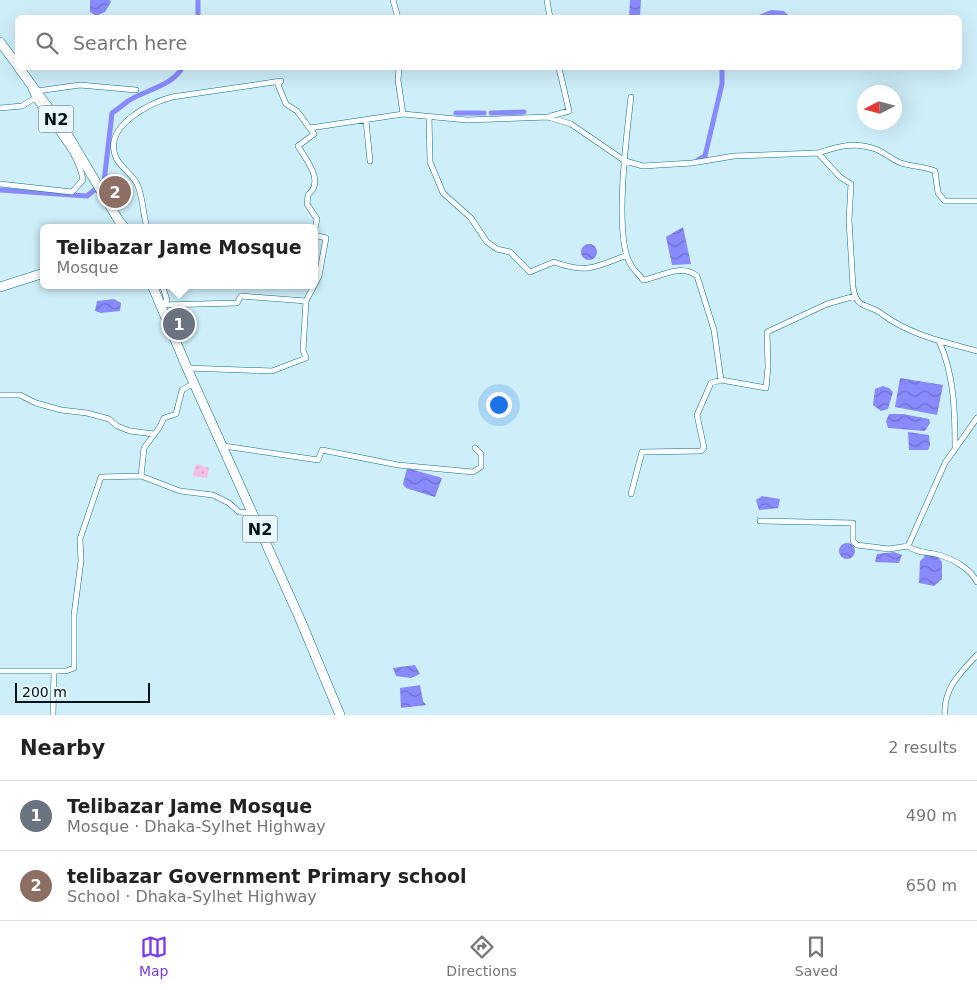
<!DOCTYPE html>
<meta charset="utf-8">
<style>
body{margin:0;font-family:"DejaVu Sans",sans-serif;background:#f6f6f6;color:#222}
.compass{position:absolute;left:857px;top:85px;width:45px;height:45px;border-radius:50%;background:#fff;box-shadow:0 5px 20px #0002;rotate:264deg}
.scale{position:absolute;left:15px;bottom:12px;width:135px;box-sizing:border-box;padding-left:5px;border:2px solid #00141b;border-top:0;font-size:14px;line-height:18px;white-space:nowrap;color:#00141b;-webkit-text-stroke:4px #e8f8fd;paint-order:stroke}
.you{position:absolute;left:498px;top:404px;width:18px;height:18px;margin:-12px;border:4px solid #fff;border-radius:50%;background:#1a73e8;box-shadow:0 0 0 8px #1a73e833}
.badge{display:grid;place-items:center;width:32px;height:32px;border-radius:50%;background:#7c3aed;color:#fff;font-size:16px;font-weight:700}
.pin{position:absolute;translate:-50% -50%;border:2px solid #fff;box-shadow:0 1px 5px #0006}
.popup{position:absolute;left:40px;top:224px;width:278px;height:65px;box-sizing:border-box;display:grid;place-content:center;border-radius:8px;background:#fff;filter:drop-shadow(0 1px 4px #0005);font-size:16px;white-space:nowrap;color:#767676}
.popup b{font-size:19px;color:#222}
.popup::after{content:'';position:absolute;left:50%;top:100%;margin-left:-10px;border:10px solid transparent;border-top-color:#fff}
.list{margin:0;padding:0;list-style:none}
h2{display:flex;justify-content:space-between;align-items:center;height:65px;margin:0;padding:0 20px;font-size:21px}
h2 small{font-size:16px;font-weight:400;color:#767676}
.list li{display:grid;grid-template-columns:32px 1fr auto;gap:15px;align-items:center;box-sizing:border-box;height:70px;padding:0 20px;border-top:1px solid #e0e0e0}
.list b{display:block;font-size:19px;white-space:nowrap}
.list p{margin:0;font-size:16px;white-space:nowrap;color:#767676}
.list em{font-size:16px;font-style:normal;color:#767676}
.icon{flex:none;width:28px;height:28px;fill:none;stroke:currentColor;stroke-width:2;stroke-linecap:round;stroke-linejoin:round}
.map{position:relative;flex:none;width:977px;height:715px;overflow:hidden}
.search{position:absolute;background:#fff;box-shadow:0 5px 20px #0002;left:15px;right:15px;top:15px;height:55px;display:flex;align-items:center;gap:12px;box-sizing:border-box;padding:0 18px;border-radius:8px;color:#767676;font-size:19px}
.sheet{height:205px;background:#fff}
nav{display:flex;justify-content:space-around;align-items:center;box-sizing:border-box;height:70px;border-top:1px solid #e0e0e0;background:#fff;font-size:14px;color:#767676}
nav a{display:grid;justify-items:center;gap:2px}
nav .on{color:#7c3aed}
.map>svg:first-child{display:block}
.grass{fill:url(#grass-dots)}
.water{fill:url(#water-waves)}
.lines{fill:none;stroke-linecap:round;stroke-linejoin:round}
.canal{stroke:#888afd;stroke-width:5}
.minor-casing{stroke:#0b738c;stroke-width:6}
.primary-casing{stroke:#0b738c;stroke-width:10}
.trunk-casing{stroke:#0b738c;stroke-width:10}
.minor{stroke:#fff;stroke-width:5}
.primary{stroke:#fff;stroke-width:9}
.trunk{stroke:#fff;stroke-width:9}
.labels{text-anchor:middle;stroke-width:5;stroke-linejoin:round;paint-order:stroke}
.shield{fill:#e8f8fd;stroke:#46585f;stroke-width:1}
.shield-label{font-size:16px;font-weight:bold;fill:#00141b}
</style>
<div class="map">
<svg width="977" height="715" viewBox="0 0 977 715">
<defs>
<pattern id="grass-dots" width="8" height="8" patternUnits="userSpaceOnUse" patternTransform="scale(1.25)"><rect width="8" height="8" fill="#f7bee3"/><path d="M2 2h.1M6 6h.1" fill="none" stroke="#d2a2c2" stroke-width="1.8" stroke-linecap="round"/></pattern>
<pattern id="water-waves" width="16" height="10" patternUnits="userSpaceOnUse" patternTransform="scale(1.25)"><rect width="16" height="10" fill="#888afd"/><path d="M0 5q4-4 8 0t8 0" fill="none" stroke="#6d70cc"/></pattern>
</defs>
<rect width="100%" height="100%" fill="#ceeef9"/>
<path class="grass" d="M 196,464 L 209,468 L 207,478 L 193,476 Z"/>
<path class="water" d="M 90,0 L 110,0 L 111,2 L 105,12 L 96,16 L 90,12 Z
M 630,0 L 641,0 L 640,17 L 629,17 Z
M 771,10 L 784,11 L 790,17 L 754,17 Z
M 683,227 L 691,264 L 672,265 L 666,237 Z
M581 252a8 8 0 1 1 16 0a8 8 0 1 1-16 0Z
M 114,299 L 121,303 L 120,311 L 101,313 L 95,311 L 97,301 Z
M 900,378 L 943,385 L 937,415 L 895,407 Z
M 883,386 L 889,388 L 893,392 L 888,409 L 881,411 L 873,405 L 875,389 Z
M 889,414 L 903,414 L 929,419 L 930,423 L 925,431 L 888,428 L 886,421 Z
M 908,432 L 929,435 L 930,445 L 928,450 L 909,450 Z
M 407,468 L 442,478 L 435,497 L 406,488 L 403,484 Z
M 762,496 L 780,499 L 778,508 L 759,510 L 756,500 Z
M839 551a8 8 0 1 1 16 0a8 8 0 1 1-16 0Z
M 894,552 L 902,555 L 899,563 L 875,562 L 877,554 Z
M 926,555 L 938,557 L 942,562 L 942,579 L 934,586 L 919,583 L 920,561 Z
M 415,665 L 420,674 L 411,678 L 396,676 L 393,668 Z
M 420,685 L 423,701 L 426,705 L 401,708 L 400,688 Z"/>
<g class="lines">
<path class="canal" d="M 198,18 L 198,0
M 456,113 L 484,113
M 491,113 L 524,112
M 698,160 L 705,156 L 722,84 L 722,68
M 0,190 L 87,196 L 104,182 L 112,113 C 118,109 123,105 128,101 C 145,90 172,86 182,68"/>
<g class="minor-casing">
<path id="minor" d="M 393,0 L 398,18
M 547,0 L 550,18
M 399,68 L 398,80 L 403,114 L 467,120 L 548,117 L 571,124 L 625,161 L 643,166 L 692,163 L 734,156 L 818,153 L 840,177 L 851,184 L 849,220 L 853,287 C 856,310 868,303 882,314 C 910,335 944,342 977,351
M 37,91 L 80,85 L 136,90
M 631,97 C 627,131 613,238 631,265 C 634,271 640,275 643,280 C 660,277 681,263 697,276 L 714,330 L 721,380
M 0,108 L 22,106 L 35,98
M 551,116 L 569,111 L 559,68
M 429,117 L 430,162 L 443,193 L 471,218 L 487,242 L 497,249 L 510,252 L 530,272 L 554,262 C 587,274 596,267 627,255
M 366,121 L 370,161
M 310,128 L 403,114
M 818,153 C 839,146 856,141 878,150 C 886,154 893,160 901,163 C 913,167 924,166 935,171 L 938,193 L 945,201 L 977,201
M 0,184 L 72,192 L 83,180 C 77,145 44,121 31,89
M 147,228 C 143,214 143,199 138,186 C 134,174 119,168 115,155 C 105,125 150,103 172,97 L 281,81 L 278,85 L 286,104 L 297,111 L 314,134 L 298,146 C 306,160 325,181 308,195 L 307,204 L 317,219 L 314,234
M 162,305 L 237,303 L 241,296 L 306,301
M 162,305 L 167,300 L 162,285
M 939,341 C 954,374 955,410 955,446
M 187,368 L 272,371 L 306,358 L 303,350 L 306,301 L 319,276 L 326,238 L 314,235
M 0,395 L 20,395 L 36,403 L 61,410 L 87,413 L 109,419 L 117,426 L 130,431 L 154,434
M 977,418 L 945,463 L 908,546 C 916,553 929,552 939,555 C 953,559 971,569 977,582
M 224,446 L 318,460 L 322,450 L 398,465 L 473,472 L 481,467 L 481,454 L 475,448
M 141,476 L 144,448 L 159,428 L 164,418 L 176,414 L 182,390 L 194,383
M 631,494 L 642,452 L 701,451 L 704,448 L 697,415 L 711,383 L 721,380 L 766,388 L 768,367 L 767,332 L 827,304 L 855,296
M 760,521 L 853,523 L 853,541 L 857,545 L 889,549 L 908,546
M 0,671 L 54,671
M 53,715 L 54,671 L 66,671 L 74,668 L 74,615 L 81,561 L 80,539 L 101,477 L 141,476 L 180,491 L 213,495 L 229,503 L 239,512 L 252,513
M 945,715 C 943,689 960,673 977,655"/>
</g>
<g class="primary-casing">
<path id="primary" d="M 0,287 L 44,273"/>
</g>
<g class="trunk-casing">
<path id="trunk" d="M 0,42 L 18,66
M 19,68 L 66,132 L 119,221 L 125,228
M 152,285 L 187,368 L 300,619 L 340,715"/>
</g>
<use href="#minor" class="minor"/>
<use href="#primary" class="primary"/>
<use href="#trunk" class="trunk"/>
</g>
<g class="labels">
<g class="shield">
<rect x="38.5" y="105.5" width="35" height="27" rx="4"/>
<rect x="242.5" y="515.5" width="35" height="27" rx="4"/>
</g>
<g class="shield-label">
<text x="56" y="125">N2</text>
<text x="260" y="535">N2</text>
</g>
</g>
</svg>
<svg class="compass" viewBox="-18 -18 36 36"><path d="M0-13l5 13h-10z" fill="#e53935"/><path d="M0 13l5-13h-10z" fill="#767676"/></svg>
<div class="scale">200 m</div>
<div class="you"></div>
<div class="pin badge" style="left:179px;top:324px;background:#6b7280">1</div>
<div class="popup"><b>Telibazar Jame Mosque</b>Mosque</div>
<div class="pin badge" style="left:115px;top:192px;background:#8d6e63">2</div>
<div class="search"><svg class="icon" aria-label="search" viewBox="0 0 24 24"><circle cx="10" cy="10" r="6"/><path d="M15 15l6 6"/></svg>Search here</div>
</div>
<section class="sheet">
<h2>Nearby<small>2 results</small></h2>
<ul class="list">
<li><span class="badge" style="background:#6b7280">1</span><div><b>Telibazar Jame Mosque</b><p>Mosque · Dhaka-Sylhet Highway</p></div><em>490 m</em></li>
<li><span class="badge" style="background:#8d6e63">2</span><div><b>telibazar Government Primary school</b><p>School · Dhaka-Sylhet Highway</p></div><em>650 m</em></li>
</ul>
</section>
<nav>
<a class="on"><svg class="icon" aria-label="map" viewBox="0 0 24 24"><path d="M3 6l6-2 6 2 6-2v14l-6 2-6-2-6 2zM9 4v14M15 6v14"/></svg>Map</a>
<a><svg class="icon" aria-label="directions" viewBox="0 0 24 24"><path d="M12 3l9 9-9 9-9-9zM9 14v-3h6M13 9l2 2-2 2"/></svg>Directions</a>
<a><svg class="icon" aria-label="saved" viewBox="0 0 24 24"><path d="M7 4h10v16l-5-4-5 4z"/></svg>Saved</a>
</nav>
